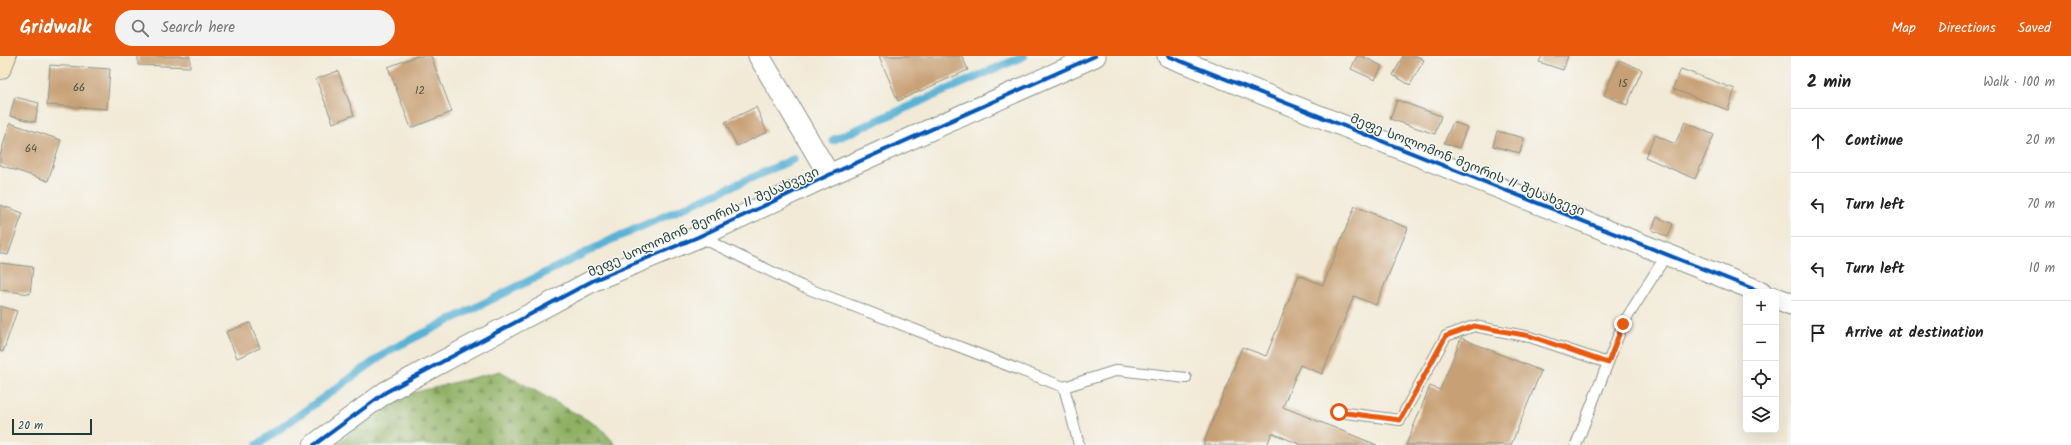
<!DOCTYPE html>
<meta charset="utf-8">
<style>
body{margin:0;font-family:Kalam,"Noto Sans Georgian",sans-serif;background:#f2f2f2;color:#222}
.controls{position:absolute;right:12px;bottom:12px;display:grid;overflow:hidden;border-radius:6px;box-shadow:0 4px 16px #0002}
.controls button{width:36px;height:36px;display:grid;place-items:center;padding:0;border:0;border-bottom:1px solid #e0e0e0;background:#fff;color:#222;font:20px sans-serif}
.scale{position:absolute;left:12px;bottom:10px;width:80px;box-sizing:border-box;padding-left:4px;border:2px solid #1f3d34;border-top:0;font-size:11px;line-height:14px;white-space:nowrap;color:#1f3d34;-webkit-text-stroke:3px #f6f6f2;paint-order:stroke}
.stop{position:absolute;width:12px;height:12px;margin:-9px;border:3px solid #ea580c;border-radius:50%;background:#fff}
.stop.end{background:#ea580c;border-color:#fff;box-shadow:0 1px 4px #0008}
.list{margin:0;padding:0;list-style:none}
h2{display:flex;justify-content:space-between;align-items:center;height:52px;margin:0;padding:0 16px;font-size:17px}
h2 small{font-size:13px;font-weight:400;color:#767676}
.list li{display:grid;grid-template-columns:26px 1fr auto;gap:12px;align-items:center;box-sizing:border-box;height:64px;padding:0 16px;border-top:1px solid #e0e0e0}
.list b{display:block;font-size:15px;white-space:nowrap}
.list em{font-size:13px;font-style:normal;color:#767676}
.icon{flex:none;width:22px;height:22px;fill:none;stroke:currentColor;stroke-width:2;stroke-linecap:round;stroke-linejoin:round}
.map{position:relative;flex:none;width:1791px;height:389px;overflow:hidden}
header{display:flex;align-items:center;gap:24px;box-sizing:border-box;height:56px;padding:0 20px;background:#ea580c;color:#fff}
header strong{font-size:19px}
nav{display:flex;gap:22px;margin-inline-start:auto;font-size:14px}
.search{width:280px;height:36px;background:#f2f2f2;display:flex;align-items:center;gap:10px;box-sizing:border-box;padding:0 14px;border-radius:22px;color:#767676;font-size:15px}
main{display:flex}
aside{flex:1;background:#fff}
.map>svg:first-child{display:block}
.forest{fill:url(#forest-firs);stroke:#58764c}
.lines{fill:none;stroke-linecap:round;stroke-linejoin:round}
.stream{stroke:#58b2d5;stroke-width:8}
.building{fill:#c8a075}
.lane-casing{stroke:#889486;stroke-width:12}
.street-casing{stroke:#889486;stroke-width:23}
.secondary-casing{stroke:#889486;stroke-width:24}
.lane{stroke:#fff;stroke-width:10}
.street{stroke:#fff;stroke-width:21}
.secondary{stroke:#f7e8c3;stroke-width:22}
.cycleway-casing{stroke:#f6f6f2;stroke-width:6}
.cycleway{stroke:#0057b8;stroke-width:4}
.route{stroke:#ea580c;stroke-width:5}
.labels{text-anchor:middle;stroke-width:3;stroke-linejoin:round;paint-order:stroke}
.number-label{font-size:11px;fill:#495644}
.street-label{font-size:13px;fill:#1f3d34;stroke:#f6f6f2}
</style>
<header>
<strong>Gridwalk</strong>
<div class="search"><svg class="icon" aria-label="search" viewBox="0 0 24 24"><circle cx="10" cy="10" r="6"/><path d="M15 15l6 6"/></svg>Search here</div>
<nav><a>Map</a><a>Directions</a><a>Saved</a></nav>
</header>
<main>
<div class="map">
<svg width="1791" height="389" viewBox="0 0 1791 389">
<defs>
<pattern id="forest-firs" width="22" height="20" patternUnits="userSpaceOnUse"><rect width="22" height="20" fill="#90b063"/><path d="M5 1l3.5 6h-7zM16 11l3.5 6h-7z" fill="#759052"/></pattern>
</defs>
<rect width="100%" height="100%" fill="#f6f6f2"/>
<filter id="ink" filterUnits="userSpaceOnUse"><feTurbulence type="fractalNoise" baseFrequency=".025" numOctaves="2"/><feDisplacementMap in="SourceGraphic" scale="8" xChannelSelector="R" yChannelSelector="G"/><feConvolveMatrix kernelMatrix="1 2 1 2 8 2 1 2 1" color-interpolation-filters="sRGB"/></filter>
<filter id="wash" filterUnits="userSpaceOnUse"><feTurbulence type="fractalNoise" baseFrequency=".012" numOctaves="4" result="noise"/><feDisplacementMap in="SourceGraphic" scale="16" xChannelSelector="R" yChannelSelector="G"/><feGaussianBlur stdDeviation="0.9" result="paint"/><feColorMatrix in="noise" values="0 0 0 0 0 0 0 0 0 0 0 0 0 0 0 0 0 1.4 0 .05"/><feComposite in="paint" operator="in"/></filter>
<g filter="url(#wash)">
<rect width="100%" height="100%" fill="#f2ead7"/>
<path class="forest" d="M 500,315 L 600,371 L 616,389 L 336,389 L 392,342 Z"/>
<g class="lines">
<path class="stream" d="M 833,84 L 1024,0
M 257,389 L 390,294 L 613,183 L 794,103"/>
</g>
<g id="blocks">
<path class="building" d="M 138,0 L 190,0 L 190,11 L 138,9 Z
M 417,0 L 431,0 L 452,56 L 411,72 L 388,11 Z
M 879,0 L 962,0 L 968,14 L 898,45 Z
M 1357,0 L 1362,0 L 1382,10 L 1375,24 L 1351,13 Z
M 1403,0 L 1417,0 L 1424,4 L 1410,29 L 1393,19 Z
M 1542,0 L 1568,0 L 1563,14 L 1539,6 Z
M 1619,4 L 1642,14 L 1627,49 L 1604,39 Z
M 50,9 L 110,13 L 107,53 L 47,49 Z
M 1681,13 L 1735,33 L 1728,54 L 1673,33 Z
M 338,15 L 354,59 L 333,67 L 316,23 Z
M 15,41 L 39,47 L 35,66 L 10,60 Z
M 1397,44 L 1441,60 L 1435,78 L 1390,63 Z
M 756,51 L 767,76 L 737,90 L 725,66 Z
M 1453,66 L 1467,71 L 1459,92 L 1444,87 Z
M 1685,66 L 1714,79 L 1695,123 L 1645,101 L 1655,79 L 1675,88 Z
M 10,67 L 61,84 L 48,125 L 0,109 L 0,99 Z
M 1497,75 L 1524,82 L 1520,97 L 1493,90 Z
M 0,149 L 23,157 L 8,199 L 0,197 Z
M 1355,150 L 1408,172 L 1376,249 L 1354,240 L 1322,318 L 1300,309 L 1283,351 L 1377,389 L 1302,389 L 1272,377 L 1267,389 L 1203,389 L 1242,291 L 1266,300 L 1299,219 L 1323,229 Z
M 1657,161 L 1673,168 L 1668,181 L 1652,174 Z
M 0,207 L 33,211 L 30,238 L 0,234 Z
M 0,250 L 17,255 L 3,296 L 0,295 Z
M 250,267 L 260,292 L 237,302 L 226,276 Z
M 1461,282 L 1541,315 L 1511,389 L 1406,389 L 1430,330 L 1440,334 Z"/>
</g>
</g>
<g filter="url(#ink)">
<use href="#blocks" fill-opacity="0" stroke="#889486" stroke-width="1"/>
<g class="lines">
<g class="lane-casing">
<path id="lane" d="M 700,181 L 801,230 L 1064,331
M 1339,356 L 1400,364 L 1446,280 L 1474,270 L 1530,281 L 1608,307
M 1079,389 L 1064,331 L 1118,314 L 1186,322
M 1576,389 L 1623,268 L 1667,198"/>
</g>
<g class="street-casing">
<path id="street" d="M 759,0 L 829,119
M 1168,0 L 1761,236
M 1776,242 L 1791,248
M 314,389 L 386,336 L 594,224 L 698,181 L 829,119 L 1095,0"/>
</g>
<g class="secondary-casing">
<path id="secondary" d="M 0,12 L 5,0"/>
</g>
<use href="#lane" class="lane"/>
<use href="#street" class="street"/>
<use href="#secondary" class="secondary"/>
<g class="cycleway-casing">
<path id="cycleway" d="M 1168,0 L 1761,236
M 314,389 L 386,336 L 594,224 L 698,181 L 829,119 L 1095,0"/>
</g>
<use href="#cycleway" class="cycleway"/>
</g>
</g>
<g class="lines" filter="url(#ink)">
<path class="route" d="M 1339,356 L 1400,364 L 1446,280 L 1474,270 L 1530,280 L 1608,307 L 1623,268"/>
</g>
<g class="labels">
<g class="number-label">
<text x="1623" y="31">15</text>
<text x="79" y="35">66</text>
<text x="420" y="38">12</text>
<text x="31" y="96">64</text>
</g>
<g class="street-label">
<text transform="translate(1468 108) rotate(22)" y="5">მეფე სოლომონ მეორის II შესახვევი</text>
<text transform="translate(703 165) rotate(-24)" y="5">მეფე სოლომონ მეორის II შესახვევი</text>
</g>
</g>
</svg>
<div class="controls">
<button>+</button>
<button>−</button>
<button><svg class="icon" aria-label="locate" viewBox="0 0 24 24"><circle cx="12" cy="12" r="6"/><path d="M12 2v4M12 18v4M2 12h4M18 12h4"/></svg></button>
<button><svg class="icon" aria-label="layers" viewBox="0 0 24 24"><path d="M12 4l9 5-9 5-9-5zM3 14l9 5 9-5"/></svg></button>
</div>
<div class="scale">20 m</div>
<div class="stop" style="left:1339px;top:356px"></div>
<div class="stop end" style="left:1623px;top:268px"></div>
</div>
<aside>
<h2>2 min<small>Walk · 100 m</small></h2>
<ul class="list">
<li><svg class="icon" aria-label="ahead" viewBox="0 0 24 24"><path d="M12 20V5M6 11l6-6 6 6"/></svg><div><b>Continue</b></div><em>20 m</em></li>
<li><svg class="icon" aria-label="left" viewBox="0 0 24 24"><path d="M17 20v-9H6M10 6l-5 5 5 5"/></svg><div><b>Turn left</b></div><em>70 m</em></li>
<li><svg class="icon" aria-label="left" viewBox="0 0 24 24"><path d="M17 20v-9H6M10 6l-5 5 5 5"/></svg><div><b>Turn left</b></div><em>10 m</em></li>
<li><svg class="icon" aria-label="arrive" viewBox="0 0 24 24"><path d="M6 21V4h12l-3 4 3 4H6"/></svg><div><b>Arrive at destination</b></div></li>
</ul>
</aside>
</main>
